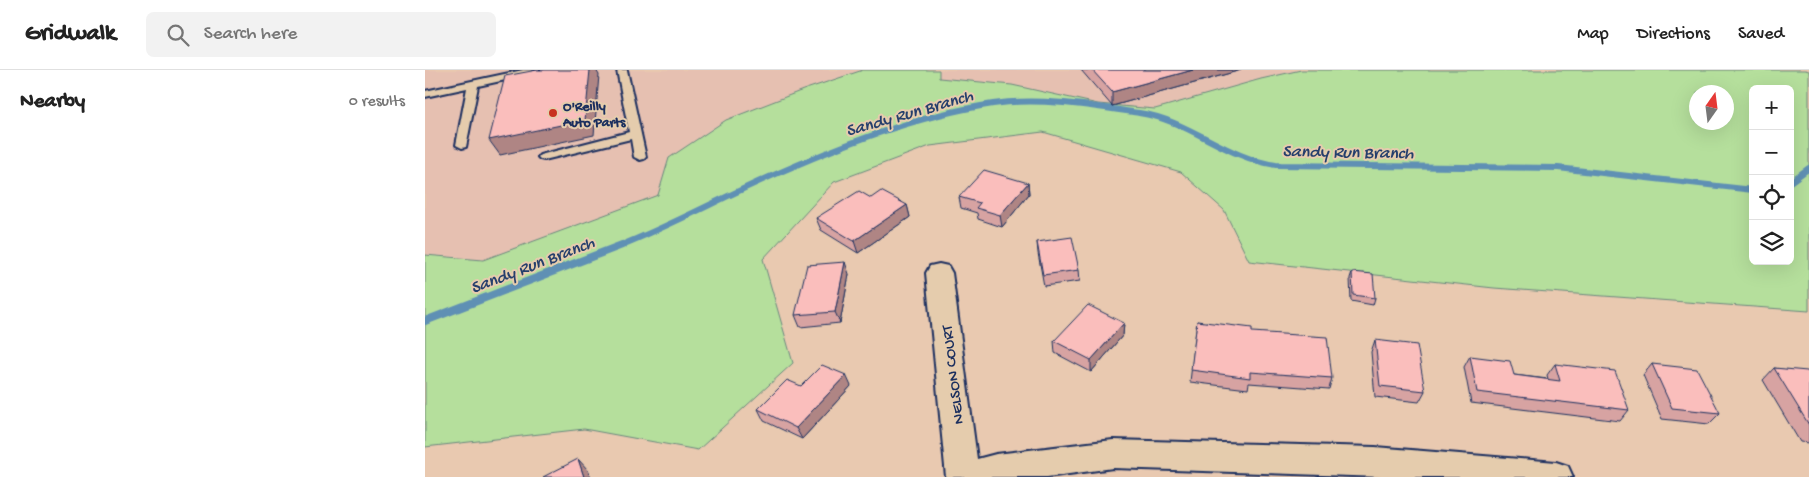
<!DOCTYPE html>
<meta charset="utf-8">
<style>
body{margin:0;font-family:"Gochi Hand",sans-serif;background:#f2f2f2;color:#222}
.controls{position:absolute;right:15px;top:15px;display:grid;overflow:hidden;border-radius:8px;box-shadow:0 5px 20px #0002}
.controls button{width:45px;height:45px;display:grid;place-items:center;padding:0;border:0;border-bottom:1px solid #e0e0e0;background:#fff;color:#222;font:25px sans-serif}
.compass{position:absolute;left:1264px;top:15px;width:45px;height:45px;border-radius:50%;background:#fff;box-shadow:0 5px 20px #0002;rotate:14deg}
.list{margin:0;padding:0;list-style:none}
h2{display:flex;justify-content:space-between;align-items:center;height:65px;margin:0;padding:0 20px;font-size:21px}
h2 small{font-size:16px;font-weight:400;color:#767676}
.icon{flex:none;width:28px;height:28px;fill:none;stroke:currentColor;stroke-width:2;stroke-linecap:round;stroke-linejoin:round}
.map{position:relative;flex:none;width:1384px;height:407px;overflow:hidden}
header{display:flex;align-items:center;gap:30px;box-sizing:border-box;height:70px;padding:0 25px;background:#fff;border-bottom:1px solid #e0e0e0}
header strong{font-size:24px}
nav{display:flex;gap:28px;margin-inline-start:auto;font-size:18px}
.search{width:350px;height:45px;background:#f2f2f2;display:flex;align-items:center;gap:12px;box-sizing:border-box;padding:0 18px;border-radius:8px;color:#767676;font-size:19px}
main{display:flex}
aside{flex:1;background:#fff}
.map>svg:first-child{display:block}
.built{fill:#e6c0b1}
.green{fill:#b5df9c;stroke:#68877d;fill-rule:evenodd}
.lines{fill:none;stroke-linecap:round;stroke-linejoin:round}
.stream-far1{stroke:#5f90b4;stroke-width:6}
.stream{stroke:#5f90b4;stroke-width:8}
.service-casing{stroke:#1b2f5e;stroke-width:4}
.minor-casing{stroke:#1b2f5e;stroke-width:4}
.service{fill:#e5ccad;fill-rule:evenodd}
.minor{fill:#e5ccad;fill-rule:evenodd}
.wall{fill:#d7a3a2;stroke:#1b2f5e}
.shaded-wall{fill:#af8584;stroke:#1b2f5e}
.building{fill:#fabebc;stroke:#1b2f5e}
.poi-dot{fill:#c8321e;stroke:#e5ccad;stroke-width:2}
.labels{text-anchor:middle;stroke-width:4;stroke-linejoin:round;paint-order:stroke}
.far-poi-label{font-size:14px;font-weight:bold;fill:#1b2f5e;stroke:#e5ccad;text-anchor:start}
.street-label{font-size:16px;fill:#1b2f5e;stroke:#e5ccad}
.water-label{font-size:18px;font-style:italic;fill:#263f6c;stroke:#e5ccad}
</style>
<header>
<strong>Gridwalk</strong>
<div class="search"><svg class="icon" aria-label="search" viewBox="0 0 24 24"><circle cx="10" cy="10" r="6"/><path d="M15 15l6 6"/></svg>Search here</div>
<nav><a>Map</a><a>Directions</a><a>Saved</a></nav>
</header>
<main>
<aside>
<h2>Nearby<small>0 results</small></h2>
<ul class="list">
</ul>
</aside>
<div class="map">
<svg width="1384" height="407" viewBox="0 0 1384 407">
<rect width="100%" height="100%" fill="#e9c9b0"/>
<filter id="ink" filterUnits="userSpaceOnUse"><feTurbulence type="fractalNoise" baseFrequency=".02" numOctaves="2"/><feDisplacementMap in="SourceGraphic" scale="10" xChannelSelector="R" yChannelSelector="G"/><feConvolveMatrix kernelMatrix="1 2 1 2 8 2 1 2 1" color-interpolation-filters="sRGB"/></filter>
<g filter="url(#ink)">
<path class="built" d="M 0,0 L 438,0 L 378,20 L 301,50 L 245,88 L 233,125 L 58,190 L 0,185 Z
M 514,0 L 876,0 L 836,9 L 730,39 L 673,34 L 587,15 L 514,8 Z"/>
<path class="green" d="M 438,0 L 514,0 L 514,8 L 587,15 L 673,34 L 730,39 L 836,9 L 876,0 L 1380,0 L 1384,1 L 1384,241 L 1069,218 L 824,191 L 799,140 L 756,102 L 618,62 L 505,76 L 409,112 L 338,189 L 368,293 L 273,380 L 159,359 L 0,377 L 0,185 L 58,190 L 233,125 L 244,88 L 301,50 L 378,20 ZM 1328,19 L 1365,19 L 1365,191 L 1328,191 ZM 1272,22 L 1302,22 L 1302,52 L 1272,52 Z"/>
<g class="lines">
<path class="stream-far1" d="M 1365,112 L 1384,98
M 194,176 C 245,156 292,130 342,108 C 414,76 489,46 568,34 C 615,27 667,36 714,43 C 764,50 800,88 851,95 L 1133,98 L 1328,120"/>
<path class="stream" d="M 0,251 L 197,175"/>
<g class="service-casing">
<path id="service" d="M 98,0 L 117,0 L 112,3 L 53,16 L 41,77 L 37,78 L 31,75 L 42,18 L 0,27 L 0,21 Z
M 192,0 L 202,0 L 221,87 L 219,89 L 215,90 L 209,87 L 206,69 L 119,90 L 115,89 L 113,87 L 115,85 L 204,62 Z"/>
</g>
<g class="minor-casing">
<path id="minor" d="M 514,194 L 523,196 L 527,203 L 552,389 L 571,384 L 688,370 L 950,377 L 1131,392 L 1143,396 L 1148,407 L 956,407 L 688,398 L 622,407 L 521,407 L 501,203 L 505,196 Z"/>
</g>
<use href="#service" class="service"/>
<use href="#minor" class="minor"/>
</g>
<path class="wall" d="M 656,0 L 816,0 L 687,36 Z
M 603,113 L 604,124 L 577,157 L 553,149 L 552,143 L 536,138 L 534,127 Z
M 482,135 L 485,147 L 433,183 L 396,160 L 391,148 Z
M 612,172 L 654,200 L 655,211 L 619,216 L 613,183 Z
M 927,202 L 950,228 L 948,235 L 926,231 L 925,208 Z
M 424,204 L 415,253 L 375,257 L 370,245 Z
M 772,251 L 907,308 L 904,319 L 824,313 L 823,319 L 765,312 Z
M 699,253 L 698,265 L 666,302 L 630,283 L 629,271 Z
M 950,270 L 1000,321 L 994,332 L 950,327 L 946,282 Z
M 1045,286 L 1089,305 L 1123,309 L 1122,305 L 1130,294 L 1204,340 L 1195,351 L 1046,333 L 1039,297 Z
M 1227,294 L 1295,343 L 1284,354 L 1237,349 L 1218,305 Z
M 1349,298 L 1384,303 L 1384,373 L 1375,372 L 1338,310 Z
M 376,316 L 426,316 L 377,369 L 339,351 L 333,339 Z"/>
<path class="shaded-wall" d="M 165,0 L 171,0 L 174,5 L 169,65 L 75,85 L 64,70 Z
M 768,0 L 816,0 L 687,36 L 687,22 Z
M 603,113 L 604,124 L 577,157 L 575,145 Z
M 482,135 L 485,147 L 433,183 L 429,171 Z
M 420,192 L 424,204 L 415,253 L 410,242 Z
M 699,253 L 698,265 L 666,302 L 666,290 Z
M 421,305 L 426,316 L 377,369 L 371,358 Z
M 153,389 L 163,400 L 166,407 L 159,407 Z"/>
<path class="building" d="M 112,0 L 165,0 L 160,50 L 64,70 L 80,6 Z
M 667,0 L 768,0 L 687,22 Z
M 559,100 L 603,113 L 575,145 L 551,138 L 555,133 L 534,127 Z
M 434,121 L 446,128 L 456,121 L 482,135 L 429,171 L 391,148 Z
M 647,167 L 654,200 L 618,205 L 612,172 Z
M 420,192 L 410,242 L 370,245 L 382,195 Z
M 927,202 L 948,204 L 950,228 L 928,225 Z
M 663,235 L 699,253 L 666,290 L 629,271 Z
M 772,251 L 827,258 L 827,262 L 902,267 L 907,308 L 825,302 L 825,308 L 766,300 Z
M 950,270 L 992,275 L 1000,321 L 955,316 Z
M 1045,286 L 1085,291 L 1089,305 L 1135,311 L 1130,294 L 1190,301 L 1204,340 L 1052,322 Z
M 1227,294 L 1272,299 L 1295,343 L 1247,338 Z
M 397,295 L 421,305 L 371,358 L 333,339 L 362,310 L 376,316 Z
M 1349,298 L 1382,301 L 1384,303 L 1384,355 Z
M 153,389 L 159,407 L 118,407 Z"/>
</g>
<circle class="poi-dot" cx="128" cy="43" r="5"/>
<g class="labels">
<g class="far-poi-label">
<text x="138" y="40">O'Reilly<tspan x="138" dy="16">Auto Parts</tspan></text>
</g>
<g class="street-label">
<text transform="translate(526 305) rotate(-97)" y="6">NELSON COURT</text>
</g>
<g class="water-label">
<text transform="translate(484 42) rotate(-16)" y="6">Sandy Run Branch</text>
<text transform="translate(923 81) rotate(1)" y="6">Sandy Run Branch</text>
<text transform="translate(107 194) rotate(-21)" y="6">Sandy Run Branch</text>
</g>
</g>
</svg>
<div class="controls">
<button>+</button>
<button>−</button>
<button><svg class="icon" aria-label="locate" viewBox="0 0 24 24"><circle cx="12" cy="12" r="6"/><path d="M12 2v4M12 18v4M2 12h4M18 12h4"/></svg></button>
<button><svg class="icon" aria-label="layers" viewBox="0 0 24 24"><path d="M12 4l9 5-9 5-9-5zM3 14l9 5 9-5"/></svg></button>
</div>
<svg class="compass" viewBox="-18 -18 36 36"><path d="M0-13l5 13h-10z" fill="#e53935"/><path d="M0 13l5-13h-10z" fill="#767676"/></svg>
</div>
</main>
